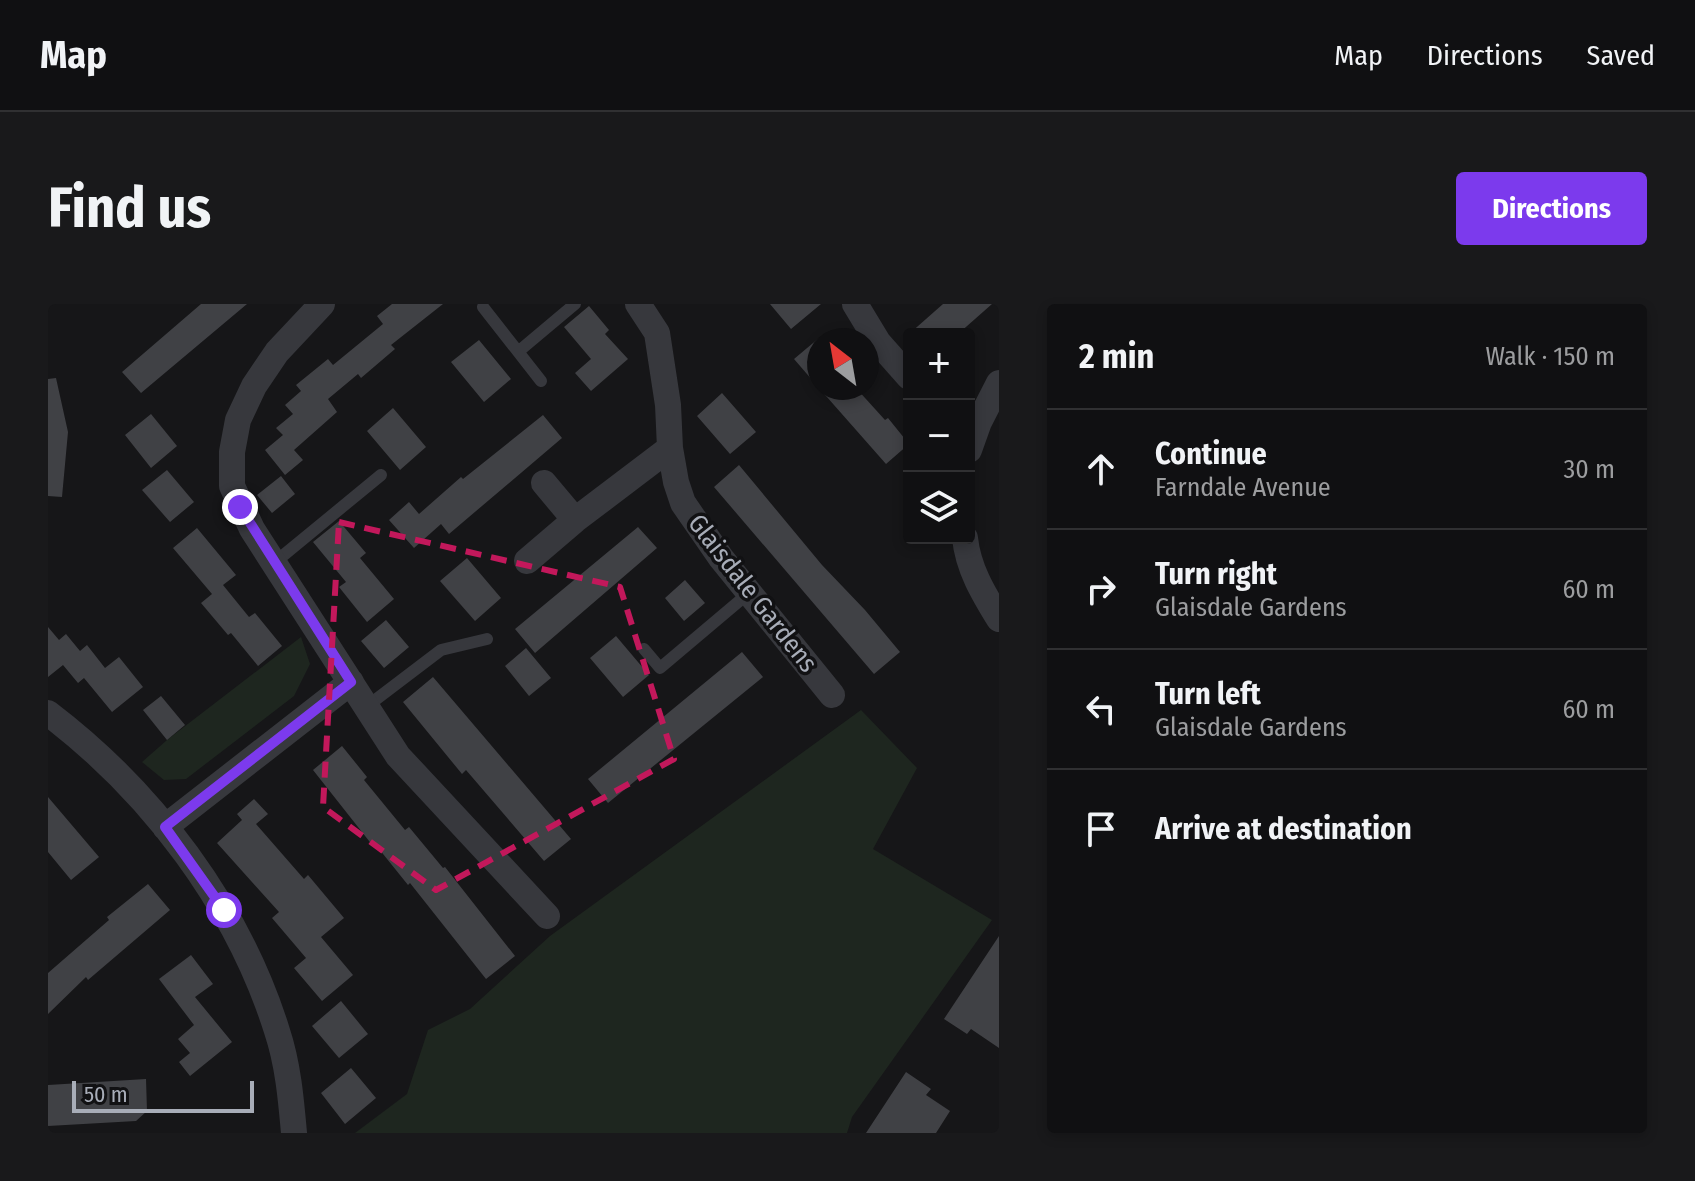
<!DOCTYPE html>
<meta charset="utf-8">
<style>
body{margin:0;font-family:"Fira Sans Condensed",sans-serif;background:#19191b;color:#f1f3f6}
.controls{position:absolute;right:24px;top:24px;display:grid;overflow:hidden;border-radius:8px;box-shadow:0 4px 12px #0003}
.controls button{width:72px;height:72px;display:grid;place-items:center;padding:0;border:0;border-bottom:2px solid #303032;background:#101012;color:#f1f3f6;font:40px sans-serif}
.compass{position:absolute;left:759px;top:24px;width:72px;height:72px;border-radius:50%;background:#101012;box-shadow:0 4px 12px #0003;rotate:329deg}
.scale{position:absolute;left:24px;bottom:20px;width:182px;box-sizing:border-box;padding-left:8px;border:4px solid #a8adb8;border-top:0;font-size:22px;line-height:28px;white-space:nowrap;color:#a8adb8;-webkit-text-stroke:6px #111113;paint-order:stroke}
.stop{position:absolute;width:24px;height:24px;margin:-18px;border:6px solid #7c3aed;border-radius:50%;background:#fff}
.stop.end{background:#7c3aed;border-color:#fff;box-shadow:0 2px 8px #0008}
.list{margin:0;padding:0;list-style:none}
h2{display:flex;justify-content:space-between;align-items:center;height:104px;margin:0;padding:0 32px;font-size:34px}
h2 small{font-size:26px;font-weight:400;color:#9c9d9f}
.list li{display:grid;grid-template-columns:52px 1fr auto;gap:24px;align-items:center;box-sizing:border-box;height:120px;padding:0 32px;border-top:2px solid #303032}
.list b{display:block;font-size:30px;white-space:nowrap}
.list p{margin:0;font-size:26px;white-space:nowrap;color:#9c9d9f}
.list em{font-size:26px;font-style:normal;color:#9c9d9f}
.icon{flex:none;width:44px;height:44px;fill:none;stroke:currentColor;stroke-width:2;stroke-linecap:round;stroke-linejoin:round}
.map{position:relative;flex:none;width:951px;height:829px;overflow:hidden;border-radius:8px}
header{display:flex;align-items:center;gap:48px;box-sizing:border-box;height:112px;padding:0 40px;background:#101012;border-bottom:2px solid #303032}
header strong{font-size:38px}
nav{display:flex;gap:44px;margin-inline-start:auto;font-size:28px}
.intro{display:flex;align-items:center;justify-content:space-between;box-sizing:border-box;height:192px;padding:0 48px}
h1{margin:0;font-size:56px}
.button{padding:20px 36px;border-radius:8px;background:#7c3aed;color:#fff;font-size:28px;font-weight:700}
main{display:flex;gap:48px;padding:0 48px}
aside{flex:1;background:#101012;border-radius:8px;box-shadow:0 4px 12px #0003}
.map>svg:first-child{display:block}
.green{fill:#1e261f}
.building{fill:#404145}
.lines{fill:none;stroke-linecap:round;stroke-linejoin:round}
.service{stroke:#37383d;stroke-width:12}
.minor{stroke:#37383d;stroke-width:26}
.route{stroke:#7c3aed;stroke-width:10}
.marked{fill:none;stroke:#c2185b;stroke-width:6;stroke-dasharray:16 10;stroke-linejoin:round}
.labels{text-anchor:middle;stroke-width:7;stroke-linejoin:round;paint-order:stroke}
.street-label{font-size:26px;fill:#a8adb8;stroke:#111113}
</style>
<header>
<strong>Map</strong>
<nav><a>Map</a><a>Directions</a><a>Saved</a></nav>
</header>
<div class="intro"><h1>Find us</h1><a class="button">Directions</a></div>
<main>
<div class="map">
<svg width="951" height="829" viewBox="0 0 951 829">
<rect width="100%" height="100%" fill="#161618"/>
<path class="green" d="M 253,333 L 262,360 L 246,392 L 138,475 L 116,476 L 94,458 L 119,436 Z
M 813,406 L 869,464 L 825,545 L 944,616 L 804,813 L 799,829 L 307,829 L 359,790 L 380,726 L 422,705 L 502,632 Z"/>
<path class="building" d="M 153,0 L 199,0 L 93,89 L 74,68 Z
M 344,0 L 395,0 L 343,41 L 347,45 L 313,74 L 310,70 L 280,95 L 289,108 L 246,146 L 255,156 L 237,171 L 217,146 L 235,131 L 228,124 L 245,110 L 237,101 L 253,87 L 248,81 L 280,55 L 285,61 L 335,20 L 329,12 Z
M 722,0 L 773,0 L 743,25 Z
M 895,0 L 944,0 L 910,30 L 861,30 Z
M 541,2 L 561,26 L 557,30 L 580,55 L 543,87 L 527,69 L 543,55 L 516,23 Z
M 771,34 L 771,84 L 746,55 Z
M 431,36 L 463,75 L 436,98 L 403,58 Z
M 8,74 L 20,128 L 14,193 L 0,192 L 0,75 Z
M 771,84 L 808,84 L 837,116 L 840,114 L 861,140 L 838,160 Z
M 674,89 L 708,128 L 682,150 L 649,112 Z
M 345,104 L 378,143 L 352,166 L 319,127 Z
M 103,110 L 129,142 L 103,164 L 77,131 Z
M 495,111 L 514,134 L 401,230 L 393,220 L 366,244 L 341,216 L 361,198 L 371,210 L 413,173 L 415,175 Z
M 691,161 L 774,261 L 817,306 L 852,348 L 826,370 L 666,183 Z
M 119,166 L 146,198 L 122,218 L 94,186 Z
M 233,172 L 247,190 L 224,209 L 209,191 Z
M 291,217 L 318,249 L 312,254 L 346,295 L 319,318 L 291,283 L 298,278 L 265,238 Z
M 590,223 L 609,244 L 487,349 L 467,325 Z
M 149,224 L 188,271 L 175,281 L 201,313 L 207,309 L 234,342 L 210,362 L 183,329 L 180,331 L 153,299 L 164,290 L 125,244 Z
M 419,254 L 453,294 L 427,317 L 392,277 Z
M 637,276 L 657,299 L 636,317 L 617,294 Z
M 338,316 L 361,343 L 336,364 L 313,337 Z
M 0,323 L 11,336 L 18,330 L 32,347 L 39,341 L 57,364 L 71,353 L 95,383 L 64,408 L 36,374 L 30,379 L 15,361 L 0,373 Z
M 568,332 L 601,371 L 575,393 L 542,354 Z
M 478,344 L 503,374 L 481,392 L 457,362 Z
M 694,348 L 715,373 L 560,499 L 540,475 Z
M 385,373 L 523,535 L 496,557 L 418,466 L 414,470 L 355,398 Z
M 113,392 L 137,421 L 119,436 L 95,406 Z
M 294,442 L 319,473 L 316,476 L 357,526 L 361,523 L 395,564 L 397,563 L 467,652 L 438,675 L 362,579 L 360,581 L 327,540 L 325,542 L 265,466 Z
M 0,493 L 51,553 L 23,576 L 0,548 Z
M 206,495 L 220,510 L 208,520 L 256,575 L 260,571 L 296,614 L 273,633 L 305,671 L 274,697 L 246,664 L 258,654 L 224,614 L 231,608 L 169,539 L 194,516 L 189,510 Z
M 100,580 L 122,606 L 40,676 L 38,673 L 0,710 L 0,669 L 61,616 L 59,613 Z
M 951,632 L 951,744 L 923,725 L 919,730 L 896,715 Z
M 143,651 L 165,680 L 147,693 L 184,738 L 142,772 L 131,758 L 142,749 L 130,735 L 146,721 L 111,675 Z
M 293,697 L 320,730 L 291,754 L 264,722 Z
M 303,764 L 328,794 L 297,820 L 273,789 Z
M 858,768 L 883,785 L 878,791 L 902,807 L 888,829 L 818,829 Z
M 98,775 L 99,807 L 88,817 L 0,822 L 0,781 Z"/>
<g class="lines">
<path class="service" d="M 435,3 L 493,77
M 471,47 L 527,0
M 226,259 L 333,171
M 596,345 L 612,364 L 702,288
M 318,403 L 393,346 L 439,335"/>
<path class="minor" d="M 274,0 L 229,48 L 206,82 L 190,116 L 184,148 L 184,182 L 204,225 L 350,452 L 499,612
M 590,0 L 609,29 L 620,101 L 622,144 L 628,178 L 635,199 L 673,254 L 784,391
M 807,0 L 830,38 L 861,73
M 921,146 L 931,118 L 951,79
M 496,179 L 527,216
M 917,234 C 920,264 935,289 951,315
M 479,257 L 527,216 L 622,144
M 0,409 C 104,488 190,602 229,727 C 240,760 243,795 246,829
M 117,523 L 303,378"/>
</g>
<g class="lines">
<path class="route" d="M 176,606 L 117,523 L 303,378 L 192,203"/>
</g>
<path class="marked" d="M 291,218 L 572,283 L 626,455 L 388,586 L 275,503 Z"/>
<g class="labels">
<g class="street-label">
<text transform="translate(705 289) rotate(52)" y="9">Glaisdale Gardens</text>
</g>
</g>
</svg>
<div class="controls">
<button>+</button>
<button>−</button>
<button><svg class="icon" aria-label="layers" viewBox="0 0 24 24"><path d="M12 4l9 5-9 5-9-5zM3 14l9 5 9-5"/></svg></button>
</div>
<svg class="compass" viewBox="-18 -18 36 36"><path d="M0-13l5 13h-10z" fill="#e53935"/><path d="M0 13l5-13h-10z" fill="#9c9d9f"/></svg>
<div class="scale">50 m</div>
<div class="stop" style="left:176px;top:606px"></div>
<div class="stop end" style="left:192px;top:203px"></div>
</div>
<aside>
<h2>2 min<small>Walk · 150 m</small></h2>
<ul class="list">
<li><svg class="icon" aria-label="ahead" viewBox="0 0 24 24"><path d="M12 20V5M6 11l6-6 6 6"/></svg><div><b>Continue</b><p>Farndale Avenue</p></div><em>30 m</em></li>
<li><svg class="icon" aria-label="right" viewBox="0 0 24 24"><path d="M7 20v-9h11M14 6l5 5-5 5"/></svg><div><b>Turn right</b><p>Glaisdale Gardens</p></div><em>60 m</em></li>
<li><svg class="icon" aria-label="left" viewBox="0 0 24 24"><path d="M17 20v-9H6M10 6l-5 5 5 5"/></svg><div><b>Turn left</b><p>Glaisdale Gardens</p></div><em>60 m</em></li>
<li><svg class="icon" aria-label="arrive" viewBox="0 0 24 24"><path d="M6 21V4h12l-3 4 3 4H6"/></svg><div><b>Arrive at destination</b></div></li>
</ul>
</aside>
</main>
